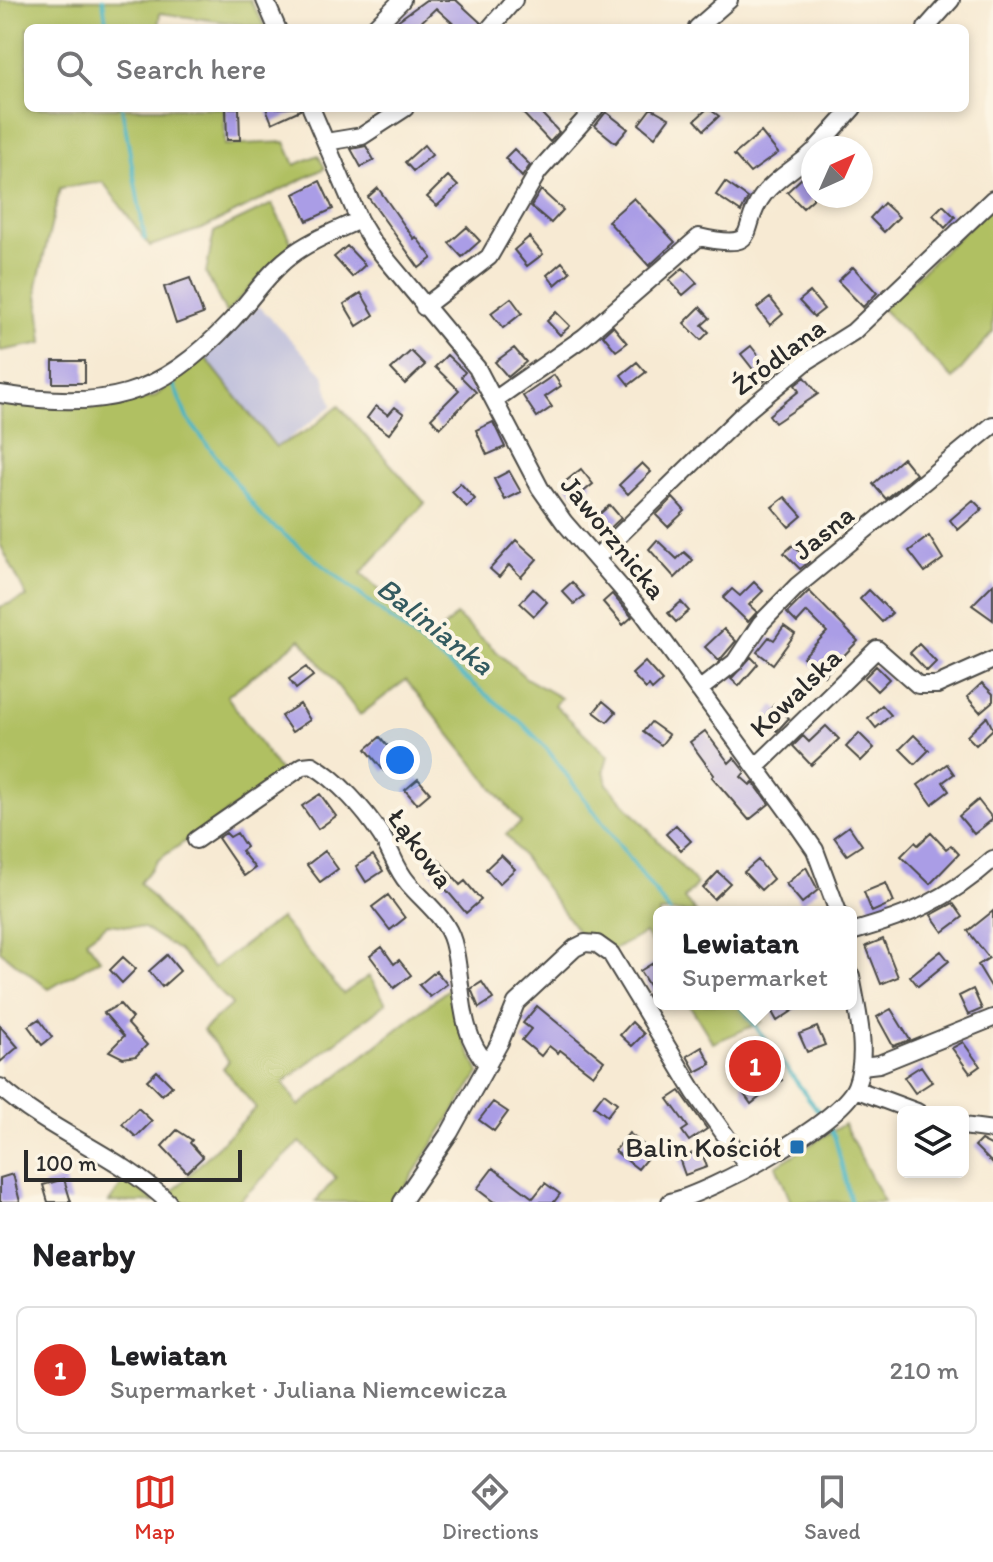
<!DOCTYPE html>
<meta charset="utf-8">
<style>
body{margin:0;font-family:Itim,sans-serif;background:#f6f6f6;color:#202124}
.controls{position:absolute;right:24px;bottom:24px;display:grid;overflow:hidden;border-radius:12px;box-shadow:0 4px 12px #0003}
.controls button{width:72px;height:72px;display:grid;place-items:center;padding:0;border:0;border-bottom:2px solid #e0e0e0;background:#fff;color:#202124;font:40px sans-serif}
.compass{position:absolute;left:801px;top:136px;width:72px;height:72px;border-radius:50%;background:#fff;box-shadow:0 4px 12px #0003;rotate:45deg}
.scale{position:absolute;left:24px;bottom:20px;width:218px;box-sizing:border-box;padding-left:8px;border:4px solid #2b2b2b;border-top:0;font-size:22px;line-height:28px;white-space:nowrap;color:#2b2b2b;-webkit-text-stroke:6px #fcf5e5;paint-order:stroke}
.you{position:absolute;left:400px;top:760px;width:28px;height:28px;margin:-20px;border:6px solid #fff;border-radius:50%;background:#1a73e8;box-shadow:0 0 0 12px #1a73e833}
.badge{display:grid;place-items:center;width:52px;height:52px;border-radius:50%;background:#d93025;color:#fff;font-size:26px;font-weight:700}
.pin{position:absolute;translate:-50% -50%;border:4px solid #fff;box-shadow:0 2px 8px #0006}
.popup{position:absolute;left:653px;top:906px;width:204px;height:104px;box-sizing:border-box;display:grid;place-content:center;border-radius:12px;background:#fff;filter:drop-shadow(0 2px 6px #0005);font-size:26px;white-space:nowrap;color:#757577}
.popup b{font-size:30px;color:#202124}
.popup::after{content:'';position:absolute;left:50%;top:100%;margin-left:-16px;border:16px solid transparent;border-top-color:#fff}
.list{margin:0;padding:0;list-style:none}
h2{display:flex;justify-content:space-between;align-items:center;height:104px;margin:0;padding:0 32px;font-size:34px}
h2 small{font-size:26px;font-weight:400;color:#757577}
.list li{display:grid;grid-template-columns:52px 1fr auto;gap:24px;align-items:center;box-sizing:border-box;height:128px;margin:0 16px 16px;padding:0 16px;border:2px solid #e0e0e0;border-radius:12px}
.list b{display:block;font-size:30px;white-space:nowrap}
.list p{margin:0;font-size:26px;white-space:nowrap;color:#757577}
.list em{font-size:26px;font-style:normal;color:#757577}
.icon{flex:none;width:44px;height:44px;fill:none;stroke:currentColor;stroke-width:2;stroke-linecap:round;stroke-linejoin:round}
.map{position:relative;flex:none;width:993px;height:1202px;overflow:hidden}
.search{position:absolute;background:#fff;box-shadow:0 4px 12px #0003;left:24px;right:24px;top:24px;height:88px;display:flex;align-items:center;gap:20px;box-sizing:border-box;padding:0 28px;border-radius:12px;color:#757577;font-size:30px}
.sheet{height:248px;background:#fff}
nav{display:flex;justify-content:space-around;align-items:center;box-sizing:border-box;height:112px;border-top:2px solid #e0e0e0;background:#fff;font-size:22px;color:#757577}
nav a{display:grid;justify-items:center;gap:4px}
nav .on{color:#d93025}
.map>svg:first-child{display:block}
.industrial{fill:#c2c2dc}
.green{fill:#b0c062;stroke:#6e7646;stroke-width:2}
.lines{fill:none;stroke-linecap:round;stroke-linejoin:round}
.stream{stroke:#46b4c1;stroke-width:4}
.building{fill:#aa9de6}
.minor-casing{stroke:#4a4844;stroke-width:20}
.minor{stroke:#fff;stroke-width:16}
.poi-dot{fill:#1f6fb2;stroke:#fcf5e5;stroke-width:3}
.labels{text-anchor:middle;stroke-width:8;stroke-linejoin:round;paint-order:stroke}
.street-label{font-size:28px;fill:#2b2b2b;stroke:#fcf5e5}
.poi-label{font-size:28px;fill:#2b2b2b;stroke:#fcf5e5;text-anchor:end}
.water-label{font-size:30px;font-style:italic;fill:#345b60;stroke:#fcf5e5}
</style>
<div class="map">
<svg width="993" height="1202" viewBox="0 0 993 1202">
<rect width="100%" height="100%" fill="#fcf5e5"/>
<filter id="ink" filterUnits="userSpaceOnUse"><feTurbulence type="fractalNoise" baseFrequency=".0125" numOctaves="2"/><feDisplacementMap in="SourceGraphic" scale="16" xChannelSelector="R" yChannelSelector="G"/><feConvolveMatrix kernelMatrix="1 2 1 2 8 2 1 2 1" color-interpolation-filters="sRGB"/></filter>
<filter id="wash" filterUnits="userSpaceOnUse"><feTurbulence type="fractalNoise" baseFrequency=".006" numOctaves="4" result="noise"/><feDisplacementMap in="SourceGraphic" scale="32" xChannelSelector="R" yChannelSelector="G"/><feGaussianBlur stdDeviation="1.8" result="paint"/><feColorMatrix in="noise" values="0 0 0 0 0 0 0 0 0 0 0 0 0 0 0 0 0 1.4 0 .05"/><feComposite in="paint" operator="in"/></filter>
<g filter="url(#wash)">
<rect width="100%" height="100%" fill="#f7ead3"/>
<path class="industrial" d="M 259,306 L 324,375 L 332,406 L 276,448 L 205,357 Z"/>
<path class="green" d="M 0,0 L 250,0 L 266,28 L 160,13 L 158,28 L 28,28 L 28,108 L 224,108 L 225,145 L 285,142 L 295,165 L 318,155 L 325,168 L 204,228 L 150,246 L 103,182 L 60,188 L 37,285 L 43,343 L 0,351 Z
M 272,204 L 292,244 L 226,313 L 206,273 L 214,232 Z
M 993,204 L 993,332 L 953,379 L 882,309 Z
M 205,357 L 276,447 L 310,429 L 339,406 L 425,503 L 361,573 L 433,639 L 456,615 L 526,678 L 561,698 L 555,705 L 608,756 L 604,770 L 607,784 L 697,884 L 684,899 L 696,912 L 659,912 L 659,956 L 645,933 L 613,950 L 584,940 L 506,834 L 521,823 L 406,680 L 360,715 L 301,639 L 227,696 L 282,775 L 158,860 L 140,883 L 213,968 L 280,918 L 343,994 L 369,976 L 386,1003 L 283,1083 L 299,1106 L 451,987 L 462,1034 L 479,1073 L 395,1202 L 315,1202 L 336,1178 L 300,1142 L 238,1202 L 177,1202 L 170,1194 L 256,1108 L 223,1068 L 229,1061 L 203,1030 L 232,1004 L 178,950 L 144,928 L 108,924 L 86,940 L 100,959 L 49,989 L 0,951 L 0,607 L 27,597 L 0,544 L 0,403 L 97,408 L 154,397 Z
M 689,1004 L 762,1004 L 755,1010 L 762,1022 L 713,1043 Z
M 844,1124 L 884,1202 L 791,1202 L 776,1166 Z
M 126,1179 L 155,1202 L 109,1202 Z"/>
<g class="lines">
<path class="stream" d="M 103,0 L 107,28
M 122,108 L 145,239
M 172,381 L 187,418 L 262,517 L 522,723 L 547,749 L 670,912
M 739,1004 L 821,1115
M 826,1122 L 835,1138 L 851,1202"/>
</g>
<g id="blocks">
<path class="building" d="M 426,0 L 456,0 L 481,23 L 479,28 L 458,28 L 436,8 L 415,28 L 397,28 L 393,24 Z
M 226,108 L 239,108 L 240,140 L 227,140 Z
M 266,108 L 300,108 L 300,110 L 272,123 Z
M 518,108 L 550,108 L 543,115 L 559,132 L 550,142 Z
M 651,108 L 669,118 L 655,137 L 639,124 Z
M 708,108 L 719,116 L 704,130 L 695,120 Z
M 606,112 L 628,129 L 616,143 L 595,126 Z
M 761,132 L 778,153 L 750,173 L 734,155 Z
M 424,145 L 432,155 L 413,171 L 405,162 Z
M 366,146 L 374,160 L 361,167 L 351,149 Z
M 514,149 L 530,165 L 522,177 L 505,158 Z
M 813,175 L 813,199 L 803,208 L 787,192 L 803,177 L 807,181 Z
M 448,176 L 458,186 L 437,206 L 427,197 Z
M 320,181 L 333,209 L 307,221 L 294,194 Z
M 725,182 L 748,198 L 741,212 L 716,195 Z
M 378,188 L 414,239 L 416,237 L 432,258 L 419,268 L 368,197 Z
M 541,190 L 563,210 L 551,223 L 531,206 Z
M 634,198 L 675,242 L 649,266 L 608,221 Z
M 884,203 L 899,217 L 884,232 L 870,218 Z
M 943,205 L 955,217 L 945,228 L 933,215 Z
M 467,227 L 480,241 L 462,257 L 449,243 Z
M 529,237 L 543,254 L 527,266 L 514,250 Z
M 347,246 L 365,265 L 352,277 L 334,257 Z
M 562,262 L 570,272 L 555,285 L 547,275 Z
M 853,267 L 877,293 L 863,307 L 838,281 Z
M 683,268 L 697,283 L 683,295 L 669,280 Z
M 190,278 L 203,314 L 176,324 L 164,287 Z
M 810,292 L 824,309 L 814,317 L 799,301 Z
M 361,293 L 374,315 L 357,326 L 344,304 Z
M 511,298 L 522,313 L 503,328 L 491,313 Z
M 770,298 L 783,314 L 770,325 L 757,308 Z
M 700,307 L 710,318 L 702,325 L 709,332 L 701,340 L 684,323 Z
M 556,312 L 570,326 L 560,335 L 547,321 Z
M 613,326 L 627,343 L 616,351 L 603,335 Z
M 751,346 L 773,374 L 763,382 L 741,354 Z
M 514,348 L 526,362 L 508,377 L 495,362 Z
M 411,351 L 425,365 L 405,384 L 391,369 Z
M 447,355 L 465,372 L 461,377 L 476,392 L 440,428 L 431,418 L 459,390 L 435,367 Z
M 53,361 L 85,361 L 85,383 L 53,383 Z
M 637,362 L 646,372 L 629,385 L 621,375 Z
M 554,375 L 561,386 L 545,397 L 552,407 L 537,417 L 523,396 Z
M 805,377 L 818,394 L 775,423 L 769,415 L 799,391 L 795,385 Z
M 376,406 L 388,415 L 395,407 L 404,414 L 389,434 L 367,418 Z
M 493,422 L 505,447 L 487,455 L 476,430 Z
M 903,458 L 916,474 L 886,499 L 873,484 Z
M 642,463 L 651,472 L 628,494 L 619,485 Z
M 581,469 L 593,484 L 577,497 L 565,482 Z
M 509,471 L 521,492 L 505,500 L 494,479 Z
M 460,483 L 475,499 L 467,507 L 452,492 Z
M 785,497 L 802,516 L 789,527 L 772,507 Z
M 673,498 L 685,511 L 668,527 L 656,515 Z
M 973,500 L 982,509 L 958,530 L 950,520 Z
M 610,505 L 621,518 L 605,533 L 594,519 Z
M 929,536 L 943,559 L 925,572 L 909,551 Z
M 516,540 L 537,559 L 521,577 L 509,565 L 499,577 L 490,569 Z
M 657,540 L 677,559 L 684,552 L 693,560 L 675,578 L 649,549 Z
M 793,545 L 809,562 L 800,569 L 784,553 Z
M 572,582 L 584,596 L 574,604 L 562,591 Z
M 754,582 L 763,591 L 749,605 L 757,612 L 748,622 L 723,598 L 732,589 L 740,596 Z
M 993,584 L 993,620 L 972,605 Z
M 533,589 L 547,602 L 534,616 L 520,603 Z
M 869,590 L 892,613 L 882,622 L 860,599 Z
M 809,591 L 858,641 L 824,676 L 803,657 L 827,632 L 807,612 L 797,623 L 787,613 Z
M 612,594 L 632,617 L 623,625 L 603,602 Z
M 681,602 L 689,611 L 676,622 L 668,613 Z
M 784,626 L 795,634 L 773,664 L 757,652 L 769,637 L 774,640 Z
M 724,629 L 736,641 L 719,661 L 705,647 Z
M 919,644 L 936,662 L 927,671 L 910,653 Z
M 751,657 L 758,664 L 739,686 L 731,679 Z
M 645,662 L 662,681 L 652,690 L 649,686 L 646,689 L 632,674 Z
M 876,666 L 889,679 L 877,691 L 864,678 Z
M 306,667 L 313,676 L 296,689 L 289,679 Z
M 982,683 L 993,694 L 993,701 L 980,712 L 967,697 Z
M 603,701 L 616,712 L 607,722 L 594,712 Z
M 300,704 L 310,720 L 292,732 L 281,716 Z
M 774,705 L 789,718 L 777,731 L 763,719 Z
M 882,705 L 891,715 L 876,728 L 868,718 Z
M 987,717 L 993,729 L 976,745 L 967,736 Z
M 651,722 L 669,735 L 661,745 L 643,732 Z
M 826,726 L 839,739 L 811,765 L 793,746 L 803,736 L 809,742 Z
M 705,731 L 729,763 L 734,758 L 745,772 L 741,777 L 750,785 L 753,782 L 769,804 L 749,820 L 712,777 L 714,775 L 690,742 Z
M 859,733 L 874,748 L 861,761 L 846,747 Z
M 914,735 L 929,750 L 915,764 L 900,749 Z
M 380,737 L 399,759 L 384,771 L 366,749 Z
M 947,764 L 954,774 L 943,782 L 949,791 L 932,804 L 918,785 Z
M 418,779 L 430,793 L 417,804 L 405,790 Z
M 320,794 L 336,816 L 318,829 L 302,806 Z
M 978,800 L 993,819 L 974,834 L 959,816 Z
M 676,825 L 691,841 L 681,850 L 666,834 Z
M 849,826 L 862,845 L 847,855 L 834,837 Z
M 226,833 L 230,837 L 237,833 L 246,847 L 241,851 L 255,868 L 244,876 L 218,838 Z
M 931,833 L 946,849 L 951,845 L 959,854 L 930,884 L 901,856 L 915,842 L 918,845 Z
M 325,851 L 338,869 L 320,882 L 307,865 Z
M 373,855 L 383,871 L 366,882 L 356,866 Z
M 501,855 L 515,869 L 499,884 L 486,869 Z
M 437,858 L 460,885 L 465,881 L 481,900 L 466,913 L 426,866 Z
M 758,860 L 773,879 L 761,890 L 744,872 Z
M 806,867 L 818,890 L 802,903 L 786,884 Z
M 718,872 L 730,883 L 714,899 L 703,888 Z
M 886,883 L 894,902 L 872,912 L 864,892 Z
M 388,895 L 405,918 L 390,930 L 372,907 Z
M 953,903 L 963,917 L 943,932 L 931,915 Z
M 993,911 L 993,990 L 978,965 L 989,958 L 968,931 Z
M 883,939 L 898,977 L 881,984 L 866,946 Z
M 382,947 L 394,964 L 399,960 L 411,975 L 394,988 L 370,956 Z
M 941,951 L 949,961 L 918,986 L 910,976 Z
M 167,955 L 180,971 L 162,987 L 149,971 Z
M 123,957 L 136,969 L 122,983 L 110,970 Z
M 653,963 L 659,972 L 659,1002 L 640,971 Z
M 436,971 L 447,984 L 430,997 L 419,985 Z
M 482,982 L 493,999 L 479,1008 L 471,989 Z
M 973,989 L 982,1009 L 968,1015 L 959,996 Z
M 120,1004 L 132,1018 L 127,1023 L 147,1045 L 136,1056 L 123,1058 L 109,1051 L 124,1036 L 104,1013 Z
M 780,1004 L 803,1004 L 777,1021 L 771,1010 Z
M 537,1006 L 604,1061 L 593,1075 L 560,1050 L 558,1053 L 549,1046 L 541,1056 L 522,1040 L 531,1029 L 523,1023 Z
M 891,1009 L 910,1040 L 893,1046 L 877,1017 Z
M 39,1019 L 52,1037 L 42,1045 L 28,1026 Z
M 632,1022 L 644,1034 L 632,1046 L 620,1035 Z
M 0,1026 L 18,1047 L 0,1062 Z
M 817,1027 L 825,1045 L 807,1052 L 799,1034 Z
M 963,1042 L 980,1066 L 970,1073 L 952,1048 Z
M 702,1047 L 711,1064 L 696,1072 L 687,1056 Z
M 760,1051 L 782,1080 L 751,1104 L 744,1094 L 737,1060 Z
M 921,1066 L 932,1082 L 915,1093 L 904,1077 Z
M 157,1071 L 172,1086 L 162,1095 L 147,1080 Z
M 680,1091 L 707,1129 L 689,1141 L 682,1131 L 688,1127 L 668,1099 Z
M 604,1093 L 617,1103 L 607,1116 L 594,1106 Z
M 493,1102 L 508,1112 L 494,1131 L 479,1120 Z
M 138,1108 L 152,1121 L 136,1137 L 122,1124 Z
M 177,1130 L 192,1140 L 190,1143 L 203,1157 L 187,1172 L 162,1146 Z
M 629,1133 L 652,1152 L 638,1169 L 615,1151 Z
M 981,1140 L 993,1146 L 993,1164 L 975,1146 Z
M 701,1150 L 707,1167 L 685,1175 L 679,1158 Z
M 493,1168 L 533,1198 L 545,1183 L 560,1194 L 554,1202 L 494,1202 L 477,1189 Z
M 13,1174 L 20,1202 L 0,1202 L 0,1178 Z
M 64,1179 L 71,1202 L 48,1202 L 43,1185 Z"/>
</g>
</g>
<g filter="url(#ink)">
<use href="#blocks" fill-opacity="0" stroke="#4a4844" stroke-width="2"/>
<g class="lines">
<g class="minor-casing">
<path id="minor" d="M 265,0 L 277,28
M 374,28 L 402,0
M 490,28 L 514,0
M 697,28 L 729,0
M 926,28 L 951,0
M 311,108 L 359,220 L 373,243 L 477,368 L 540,488 L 564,522 L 643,613 L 792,817 L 815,850 L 838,912
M 326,142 L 362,136 L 405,108
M 817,148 L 853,108
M 424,307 L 489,257 L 538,172 L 595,108
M 0,394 C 104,410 158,399 231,321 C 250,301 267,274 289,257 C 309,241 336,231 359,220
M 496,399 L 584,337 L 699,237 C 765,252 737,228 764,194 C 777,177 798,167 813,152
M 597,557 L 743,414 L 807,361 L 853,332 L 993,199
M 699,690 L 735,662 L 761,623 L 797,586 L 993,425
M 756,767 L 877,649 L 918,685 L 937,685 L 993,660
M 196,840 L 303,766 L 312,765 C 338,780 364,809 381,835 C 391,850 396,870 408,883 C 424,902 446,917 453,942 C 464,983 456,1031 488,1065
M 851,932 C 909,916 947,900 993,859
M 862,1066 L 879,1064 L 993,1018
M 0,1087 C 51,1133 118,1154 168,1202
M 855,1089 L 917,1112
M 963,1126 L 993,1130
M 402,1202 L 450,1132 L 500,1042 L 516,1003 L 575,948 L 585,943 L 597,944 L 611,954 L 695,1093 L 748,1167
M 670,1202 C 710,1193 841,1123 856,1086 C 869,1053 857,1010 851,976"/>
</g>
<use href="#minor" class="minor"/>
</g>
</g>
<rect class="poi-dot" x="789" y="1139" width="16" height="16" rx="4"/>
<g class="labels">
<g class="street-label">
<text transform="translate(778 356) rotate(-37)" y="10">Źródlana</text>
<text transform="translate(823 532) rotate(-39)" y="10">Jasna</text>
<text transform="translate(614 537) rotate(51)" y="10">Jaworznicka</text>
<text transform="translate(795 692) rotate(-44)" y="10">Kowalska</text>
<text transform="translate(421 848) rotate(54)" y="10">Łąkowa</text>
</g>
<g class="poi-label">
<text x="781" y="1157">Balin Kościół</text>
</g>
<g class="water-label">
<text transform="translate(435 626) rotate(38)" y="10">Balinianka</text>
</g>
</g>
</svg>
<div class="controls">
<button><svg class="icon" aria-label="layers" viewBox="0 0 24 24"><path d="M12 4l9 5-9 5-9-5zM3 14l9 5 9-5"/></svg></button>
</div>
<svg class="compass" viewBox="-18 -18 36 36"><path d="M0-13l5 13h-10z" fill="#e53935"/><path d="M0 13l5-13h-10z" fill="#757577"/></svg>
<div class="scale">100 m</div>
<div class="you"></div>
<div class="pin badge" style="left:755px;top:1066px">1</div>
<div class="popup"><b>Lewiatan</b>Supermarket</div>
<div class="search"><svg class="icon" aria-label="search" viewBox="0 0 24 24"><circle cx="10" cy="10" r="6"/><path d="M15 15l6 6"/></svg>Search here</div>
</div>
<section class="sheet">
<h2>Nearby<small></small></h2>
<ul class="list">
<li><span class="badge">1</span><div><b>Lewiatan</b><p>Supermarket · Juliana Niemcewicza</p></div><em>210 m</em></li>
</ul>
</section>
<nav>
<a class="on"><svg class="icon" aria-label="map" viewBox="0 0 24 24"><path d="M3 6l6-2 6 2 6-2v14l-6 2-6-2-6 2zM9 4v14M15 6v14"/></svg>Map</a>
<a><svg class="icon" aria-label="directions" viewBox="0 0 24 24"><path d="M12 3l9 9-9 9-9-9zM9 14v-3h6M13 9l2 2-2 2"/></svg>Directions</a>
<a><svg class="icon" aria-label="saved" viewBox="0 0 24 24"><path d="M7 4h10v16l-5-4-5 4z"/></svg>Saved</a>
</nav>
